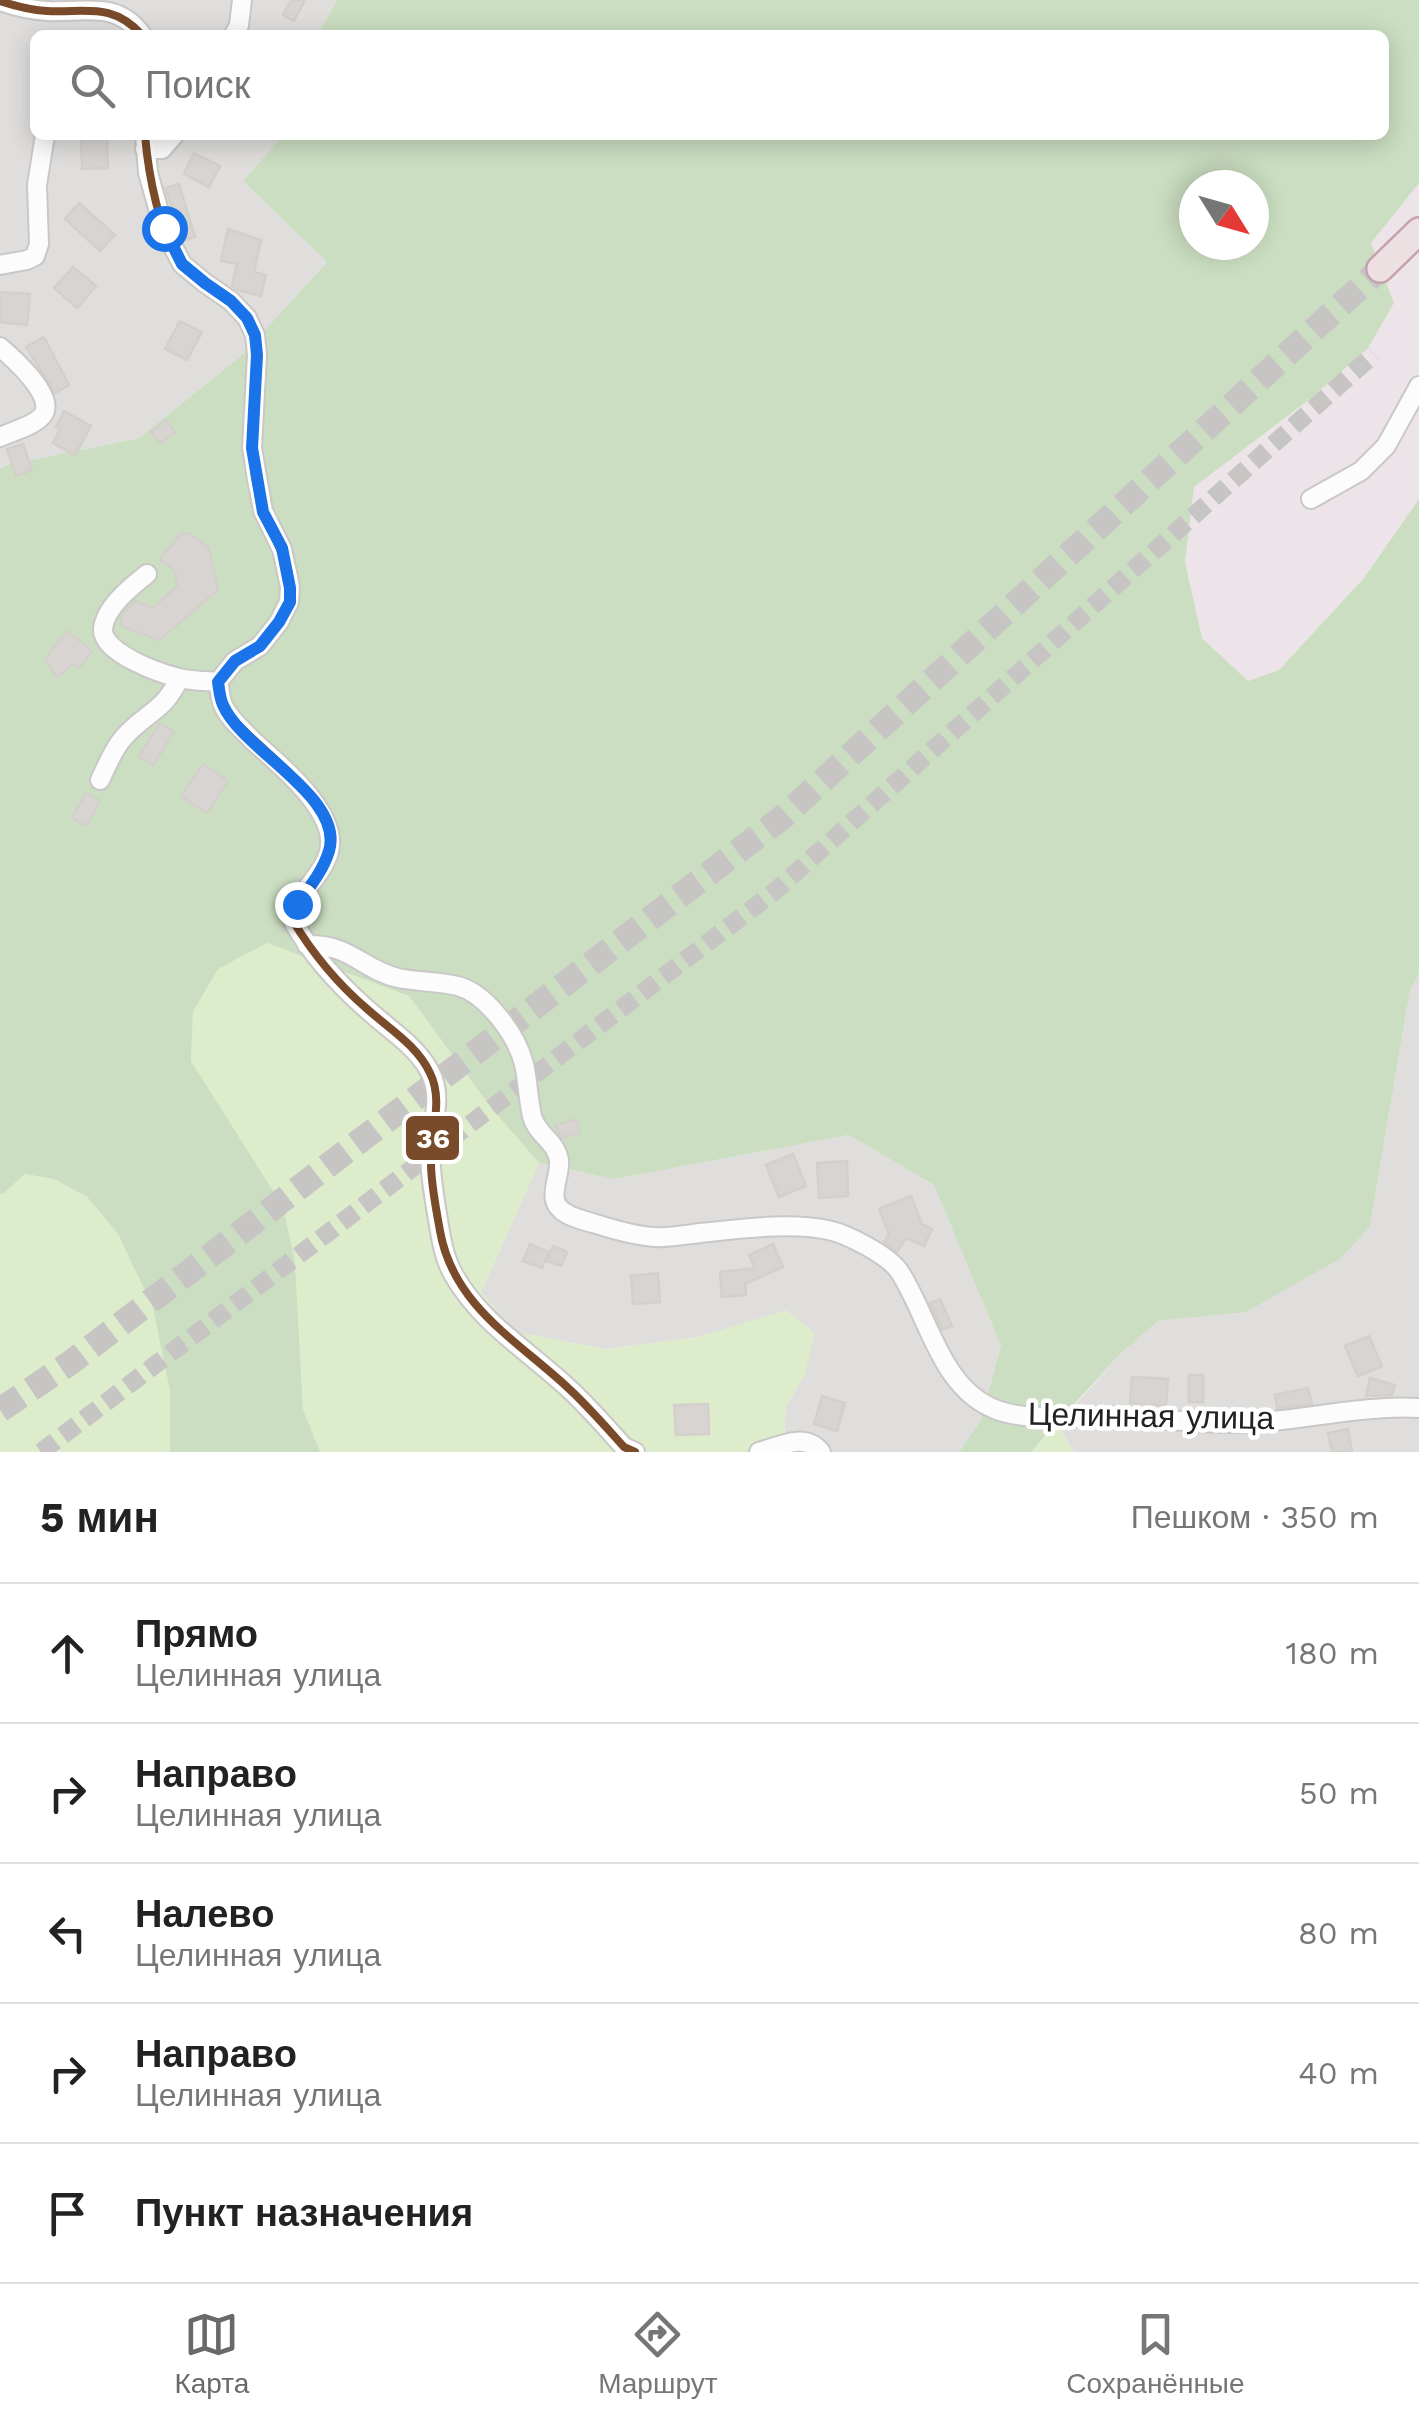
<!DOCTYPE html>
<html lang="ru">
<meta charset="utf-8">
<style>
body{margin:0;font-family:"Work Sans",sans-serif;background:#f2f2f2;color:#222}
.compass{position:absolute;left:1179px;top:170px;width:90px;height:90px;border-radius:50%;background:#fff;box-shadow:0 5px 25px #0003;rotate:127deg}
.stop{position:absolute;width:30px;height:30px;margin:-22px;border:8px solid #1a73e8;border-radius:50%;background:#fff}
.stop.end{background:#1a73e8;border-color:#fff;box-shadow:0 2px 10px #0008}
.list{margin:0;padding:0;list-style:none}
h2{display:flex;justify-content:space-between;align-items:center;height:130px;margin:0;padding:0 40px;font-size:42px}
h2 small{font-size:32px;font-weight:400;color:#767676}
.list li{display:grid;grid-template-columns:65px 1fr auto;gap:30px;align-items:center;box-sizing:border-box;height:140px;padding:0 40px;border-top:2px solid #e0e0e0}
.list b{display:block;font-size:38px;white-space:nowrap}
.list p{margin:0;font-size:32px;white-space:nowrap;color:#767676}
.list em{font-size:32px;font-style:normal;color:#767676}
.icon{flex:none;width:55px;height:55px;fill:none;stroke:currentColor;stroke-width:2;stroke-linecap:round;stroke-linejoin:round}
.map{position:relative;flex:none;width:1419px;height:1452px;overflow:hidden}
.search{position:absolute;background:#fff;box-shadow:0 5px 25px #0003;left:30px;right:30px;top:30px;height:110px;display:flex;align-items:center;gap:25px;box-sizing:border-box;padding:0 35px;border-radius:15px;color:#767676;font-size:38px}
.sheet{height:830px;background:#fff}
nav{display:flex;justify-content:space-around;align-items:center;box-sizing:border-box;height:140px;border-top:2px solid #e0e0e0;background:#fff;font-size:28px;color:#767676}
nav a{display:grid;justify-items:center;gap:5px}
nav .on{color:#6a6968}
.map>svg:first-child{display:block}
.residential{fill:#dfdedc}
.industrial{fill:#ede4e9}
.grass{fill:#ddeccb}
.forest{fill:#cbdec1;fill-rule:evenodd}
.building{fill:#d7d4d2;stroke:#d3d0cc;stroke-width:2.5}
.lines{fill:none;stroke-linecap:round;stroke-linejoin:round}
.minor-tunnel{stroke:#c7c5c3;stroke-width:18;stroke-dasharray:18 9;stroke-linecap:butt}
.highway-tunnel{stroke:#c7c5c3;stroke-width:25;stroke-dasharray:25 12;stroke-linecap:butt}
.minor-casing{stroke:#c9c8c7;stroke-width:22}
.highway-casing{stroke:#c5a2ac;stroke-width:30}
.minor{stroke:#fdfcfc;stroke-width:18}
.highway{stroke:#ece0e2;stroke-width:25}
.bus-1-casing{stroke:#fff;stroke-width:15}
.bus-1{stroke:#7a4b2a;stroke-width:8}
.route{stroke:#1a73e8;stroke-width:12}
.labels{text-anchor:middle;stroke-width:9;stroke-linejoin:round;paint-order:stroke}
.street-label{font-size:32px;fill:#222;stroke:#fff}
.line-badge{stroke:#fff;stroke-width:4}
.badge-label{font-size:28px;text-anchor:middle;font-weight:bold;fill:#fff}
</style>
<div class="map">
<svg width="1419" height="1452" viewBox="0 0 1419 1452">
<rect width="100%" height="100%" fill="#f0eeeb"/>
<path class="residential" d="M 0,0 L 337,0 L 317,35 L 35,35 L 35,135 L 283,135 L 243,181 L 327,262 L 241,356 L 139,438 L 7,465 L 0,469 Z
M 1419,974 L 1419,1452 L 1074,1452 L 1058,1425 L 1119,1355 L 1158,1321 L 1246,1312 L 1370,1226 L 1410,990 Z
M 849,1135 L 934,1185 L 1001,1346 L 980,1422 L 959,1452 L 783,1452 L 786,1406 L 805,1374 L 786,1311 L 698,1337 L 606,1349 L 515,1332 L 481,1292 L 539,1163 L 614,1179 Z"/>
<path class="industrial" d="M 1419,183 L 1419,499 L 1364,578 L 1279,670 L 1248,681 L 1202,638 L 1185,562 L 1194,487 L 1311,398 L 1368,348 L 1394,303 L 1371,243 Z"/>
<path class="grass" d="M 267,943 L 409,996 L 493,1110 L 539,1163 L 481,1292 L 516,1332 L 606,1349 L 698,1337 L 786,1310 L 815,1333 L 805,1374 L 786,1406 L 783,1452 L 320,1452 L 303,1409 L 295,1262 L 191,1061 L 193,1012 L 218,969 Z
M 25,1174 L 54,1179 L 87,1197 L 118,1234 L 153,1308 L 170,1391 L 170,1452 L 0,1452 L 0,1194 L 4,1193 Z
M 1058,1425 L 1074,1452 L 1031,1452 Z"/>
<path class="forest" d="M 337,0 L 1419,0 L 1419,183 L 1371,243 L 1394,303 L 1368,348 L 1311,398 L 1194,487 L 1185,562 L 1202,638 L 1248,681 L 1279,670 L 1364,578 L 1419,499 L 1419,974 L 1410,990 L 1370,1226 L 1341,1258 L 1246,1312 L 1158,1321 L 1119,1355 L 1031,1452 L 959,1452 L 980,1422 L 1001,1346 L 934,1185 L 849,1135 L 614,1179 L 539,1163 L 493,1110 L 409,996 L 267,943 L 218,969 L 193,1012 L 191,1061 L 283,1207 L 295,1262 L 303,1409 L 320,1452 L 170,1452 L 170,1391 L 153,1308 L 118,1234 L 87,1197 L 54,1179 L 25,1174 L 4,1193 L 0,1194 L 0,469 L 7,465 L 139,438 L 241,356 L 327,262 L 243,181 L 283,135 L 1384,135 L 1384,35 L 317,35 ZM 1194,185 L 1254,185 L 1254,245 L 1194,245 Z"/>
<path class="building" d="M 291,0 L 305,0 L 294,21 L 283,15 Z
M 107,136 L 108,168 L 82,169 L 81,137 Z
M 194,153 L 220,166 L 209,187 L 184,174 Z
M 179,184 L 195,237 L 184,241 L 165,188 Z
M 79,203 L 115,235 L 100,251 L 65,219 Z
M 228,229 L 261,240 L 254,272 L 266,275 L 261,296 L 238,290 L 232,286 L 237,264 L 221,261 Z
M 73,267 L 96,286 L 77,308 L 54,288 Z
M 0,292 L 30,294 L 27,325 L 0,322 Z
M 180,321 L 202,332 L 187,360 L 165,349 Z
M 44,337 L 69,385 L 55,393 L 26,347 Z
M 64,411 L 91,426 L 75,455 L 53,443 L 60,429 L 56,427 Z
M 166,420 L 175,432 L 160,443 L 151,432 Z
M 23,444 L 32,470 L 16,476 L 7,449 Z
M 181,534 L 190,534 L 209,548 L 218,590 L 159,640 L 121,626 L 122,615 L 135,601 L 153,608 L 177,586 L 175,571 L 160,559 Z
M 67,631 L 92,651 L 79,668 L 74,664 L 57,677 L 45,659 Z
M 160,723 L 174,732 L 153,765 L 139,756 Z
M 203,764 L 228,781 L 207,813 L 181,796 Z
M 86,793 L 100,801 L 86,826 L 72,818 Z
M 576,1119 L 580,1132 L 562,1138 L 555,1126 Z
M 793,1154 L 806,1186 L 779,1197 L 766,1165 Z
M 847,1161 L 848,1196 L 819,1198 L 817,1163 Z
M 911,1196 L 922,1224 L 932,1229 L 924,1246 L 906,1238 L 897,1252 L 884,1242 L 889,1234 L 879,1209 Z
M 530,1244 L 549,1252 L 542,1268 L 523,1261 Z
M 773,1244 L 783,1267 L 745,1284 L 746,1295 L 722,1297 L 720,1272 L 755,1268 L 749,1255 Z
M 553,1246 L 567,1252 L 561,1266 L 547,1261 Z
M 658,1273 L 660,1302 L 633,1304 L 631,1276 Z
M 940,1299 L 952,1326 L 942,1330 L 930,1303 Z
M 1369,1336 L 1382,1366 L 1358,1376 L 1345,1346 Z
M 1189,1375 L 1203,1375 L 1203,1402 L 1189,1402 Z
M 1132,1377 L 1168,1379 L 1166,1406 L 1130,1403 Z
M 1370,1378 L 1395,1385 L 1392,1395 L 1366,1396 Z
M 1308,1388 L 1312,1404 L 1277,1408 L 1275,1395 Z
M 822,1396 L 845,1403 L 837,1431 L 814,1424 Z
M 708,1404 L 709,1434 L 676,1435 L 674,1405 Z
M 1348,1429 L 1352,1452 L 1332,1452 L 1328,1433 Z"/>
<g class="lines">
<path class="minor-tunnel" d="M 41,1452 L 774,892 L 1374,354"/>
<path class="highway-tunnel" d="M 0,1410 L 70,1363 L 784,816 L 1380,269"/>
<g class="minor-casing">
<path id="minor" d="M 0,1 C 14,6 32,10 47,11 C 85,13 117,0 142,35
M 234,35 L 239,25 L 242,0
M 145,135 L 148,173 L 164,229 L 182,264 L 205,283 L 231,301 L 247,318 L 255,335 L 257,355 L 252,448 L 263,511 L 282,549 L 290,587 L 289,602 L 279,622 L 260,646 L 235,661 L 218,682 C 220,689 220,699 223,705 C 229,719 243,730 253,741 C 279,764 333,808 330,845 C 328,874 294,892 293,921 C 313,958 345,991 377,1018 C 396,1034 419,1050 430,1072 C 443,1097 432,1121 431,1147 C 429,1167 433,1188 436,1208 C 440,1230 442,1254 453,1274 C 480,1322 527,1350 566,1386 C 587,1405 605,1426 624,1447 L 635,1452
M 145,149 L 162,149 L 174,135
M 0,265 L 27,260 L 35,256 L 39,244 L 37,185 L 45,135
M 0,347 C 13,358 58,398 42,416 C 33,426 13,431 0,437
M 1311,499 L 1361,471 L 1386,446 L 1419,386
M 147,574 C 132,586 105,607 103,629 C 102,653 159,673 179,678 C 192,681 206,681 218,682
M 100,780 C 107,766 113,749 124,737 C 145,713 166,710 179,678
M 307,945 C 351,944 361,969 398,978 C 417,982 438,981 458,986 C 487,994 517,1036 524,1064 C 528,1081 528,1099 532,1116 C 536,1134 556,1141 559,1160 C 561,1180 543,1201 567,1214 C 576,1219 586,1221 596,1224 C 615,1230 635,1236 655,1237 C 669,1238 685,1235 700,1233 C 740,1229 789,1222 828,1230 C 847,1234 888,1255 899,1271 C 929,1316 940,1389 997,1410 C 1026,1421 1071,1416 1102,1416 C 1155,1417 1208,1426 1261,1422 C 1314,1418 1366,1405 1419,1408
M 759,1452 C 780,1446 805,1432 821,1452"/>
</g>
<g class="highway-casing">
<path id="highway" d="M 1380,269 L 1419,231"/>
</g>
<use href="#minor" class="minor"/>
<use href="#highway" class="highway"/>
<g class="bus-1-casing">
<path id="bus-1" d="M 0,1 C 15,6 31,10 47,11 C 86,13 112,2 142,35
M 145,135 C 148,171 159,238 184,266 C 203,286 233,296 248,320 C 269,354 249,410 252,449 C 253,468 257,491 263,509 C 271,538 299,571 288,603 C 284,618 270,638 258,647 C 252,652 244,655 238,659 C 230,665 224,674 218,682 L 222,703 L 229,715 C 257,749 340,802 329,851 C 323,878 298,894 293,921 C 313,954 337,983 366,1008 C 388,1028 417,1045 430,1073 C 444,1101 430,1133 431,1163 C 431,1185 436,1208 440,1231 C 453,1305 515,1339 566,1386 C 587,1405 605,1426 624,1447 L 635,1452"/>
</g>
<use href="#bus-1" class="bus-1"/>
</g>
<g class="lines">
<path class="route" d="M 164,228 L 182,264 L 205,283 L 231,301 L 247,318 L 255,335 L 257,355 L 252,448 L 263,512 L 282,548 L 290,588 L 290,602 L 279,622 L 260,646 L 235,661 L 218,682 C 219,689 220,699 223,705 C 242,750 345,797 329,851 C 323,871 309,888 297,904"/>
</g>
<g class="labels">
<g class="street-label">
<text transform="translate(1151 1416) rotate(1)" y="11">Целинная улица</text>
</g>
</g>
<rect class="line-badge" x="404" y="1114" width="57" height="48" rx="10" fill="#7a4b2a"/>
<g class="badge-label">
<text x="433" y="1148">36</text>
</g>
</svg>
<svg class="compass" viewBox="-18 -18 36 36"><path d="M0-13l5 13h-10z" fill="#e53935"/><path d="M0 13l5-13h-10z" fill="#767676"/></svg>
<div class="stop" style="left:164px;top:228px"></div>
<div class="stop end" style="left:297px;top:904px"></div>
<div class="search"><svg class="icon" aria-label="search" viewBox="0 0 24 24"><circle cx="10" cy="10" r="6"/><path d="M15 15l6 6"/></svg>Поиск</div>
</div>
<section class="sheet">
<h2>5 мин<small>Пешком · 350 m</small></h2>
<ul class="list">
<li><svg class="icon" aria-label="ahead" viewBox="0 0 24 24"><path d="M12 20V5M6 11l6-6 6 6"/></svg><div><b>Прямо</b><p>Целинная улица</p></div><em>180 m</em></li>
<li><svg class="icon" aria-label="right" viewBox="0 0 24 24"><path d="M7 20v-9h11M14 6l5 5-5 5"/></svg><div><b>Направо</b><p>Целинная улица</p></div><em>50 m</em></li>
<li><svg class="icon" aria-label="left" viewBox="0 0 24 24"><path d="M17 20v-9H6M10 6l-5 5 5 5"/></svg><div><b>Налево</b><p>Целинная улица</p></div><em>80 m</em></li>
<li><svg class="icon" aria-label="right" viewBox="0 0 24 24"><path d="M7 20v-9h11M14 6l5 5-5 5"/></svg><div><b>Направо</b><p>Целинная улица</p></div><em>40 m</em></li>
<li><svg class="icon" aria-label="arrive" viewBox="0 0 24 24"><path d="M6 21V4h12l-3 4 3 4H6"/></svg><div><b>Пункт назначения</b></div></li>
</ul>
</section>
<nav>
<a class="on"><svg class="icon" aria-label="map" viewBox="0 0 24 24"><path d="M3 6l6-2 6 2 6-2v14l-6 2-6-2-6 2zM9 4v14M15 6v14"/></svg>Карта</a>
<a><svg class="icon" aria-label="directions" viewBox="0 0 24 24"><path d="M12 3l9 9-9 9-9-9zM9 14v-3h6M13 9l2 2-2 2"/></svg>Маршрут</a>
<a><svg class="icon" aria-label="saved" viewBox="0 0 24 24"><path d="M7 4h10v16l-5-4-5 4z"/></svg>Сохранённые</a>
</nav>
